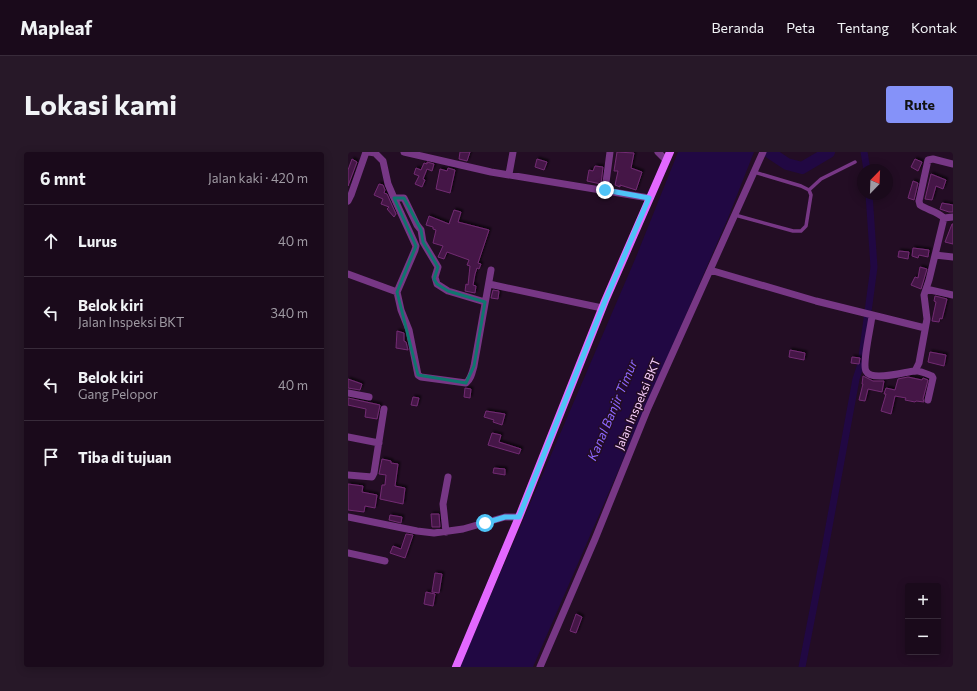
<!DOCTYPE html>
<html lang="id">
<meta charset="utf-8">
<style>
body{margin:0;font-family:Commissioner,sans-serif;background:#271828;color:#f1f3f6}
.controls{position:absolute;right:12px;bottom:12px;display:grid;overflow:hidden;border-radius:4px;box-shadow:0 2px 10px #0003}
.controls button{width:36px;height:36px;display:grid;place-items:center;padding:0;border:0;border-bottom:1px solid #382b3a;background:#1a0a1b;color:#f1f3f6;font:20px sans-serif}
.compass{position:absolute;left:509px;top:12px;width:36px;height:36px;border-radius:50%;background:#1a0a1b;box-shadow:0 2px 10px #0003;rotate:23deg}
.stop{position:absolute;width:12px;height:12px;margin:-9px;border:3px solid #4fc3f7;border-radius:50%;background:#fff}
.stop.end{background:#4fc3f7;border-color:#fff;box-shadow:0 1px 4px #0008}
.list{margin:0;padding:0;list-style:none}
h2{display:flex;justify-content:space-between;align-items:center;height:52px;margin:0;padding:0 16px;font-size:17px}
h2 small{font-size:13px;font-weight:400;color:#9f9aa3}
.list li{display:grid;grid-template-columns:26px 1fr auto;gap:12px;align-items:center;box-sizing:border-box;height:72px;padding:0 16px;border-top:1px solid #382b3a}
.list b{display:block;font-size:15px;white-space:nowrap}
.list p{margin:0;font-size:13px;white-space:nowrap;color:#9f9aa3}
.list em{font-size:13px;font-style:normal;color:#9f9aa3}
.icon{flex:none;width:22px;height:22px;fill:none;stroke:currentColor;stroke-width:2;stroke-linecap:round;stroke-linejoin:round}
.map{position:relative;flex:none;width:605px;height:515px;overflow:hidden;border-radius:4px}
header{display:flex;align-items:center;gap:24px;box-sizing:border-box;height:56px;padding:0 20px;background:#1a0a1b;border-bottom:1px solid #382b3a}
header strong{font-size:19px}
nav{display:flex;gap:22px;margin-inline-start:auto;font-size:14px}
.intro{display:flex;align-items:center;justify-content:space-between;box-sizing:border-box;height:96px;padding:0 24px}
h1{margin:0;font-size:28px}
.button{padding:10px 18px;border-radius:4px;background:#8592f9;color:#111;font-size:14px;font-weight:700}
main{display:flex;gap:24px;padding:0 24px}
aside{flex:1;background:#1a0a1b;border-radius:4px;box-shadow:0 2px 10px #0003}
.map>svg:first-child{display:block}
.water{fill:#210843}
.lines{fill:none;stroke-linecap:round;stroke-linejoin:round}
.canal{stroke:#210843;stroke-width:7}
.river{stroke:#210843;stroke-width:12}
.building{fill:#451946;stroke:#722a73;filter:url(#shadow)}
.lane{stroke:#773785;stroke-width:3.5}
.street{stroke:#773785;stroke-width:7}
.secondary{stroke:#e368ff;stroke-width:8}
.route{stroke:#4fc3f7;stroke-width:5}
.marked{fill:none;stroke:#0f766e;stroke-width:3;stroke-linejoin:round}
.labels{text-anchor:middle;stroke-width:3;stroke-linejoin:round;paint-order:stroke}
.street-label{font-size:12px;fill:#fbd1ff;stroke:#230d24}
.water-label{font-size:13px;font-style:italic;fill:#8d67ff;stroke:#230d24}
</style>
<header>
<strong>Mapleaf</strong>
<nav><a>Beranda</a><a>Peta</a><a>Tentang</a><a>Kontak</a></nav>
</header>
<div class="intro"><h1>Lokasi kami</h1><a class="button">Rute</a></div>
<main>
<aside>
<h2>6 mnt<small>Jalan kaki · 420 m</small></h2>
<ul class="list">
<li><svg class="icon" aria-label="ahead" viewBox="0 0 24 24"><path d="M12 20V5M6 11l6-6 6 6"/></svg><div><b>Lurus</b></div><em>40 m</em></li>
<li><svg class="icon" aria-label="left" viewBox="0 0 24 24"><path d="M17 20v-9H6M10 6l-5 5 5 5"/></svg><div><b>Belok kiri</b><p>Jalan Inspeksi BKT</p></div><em>340 m</em></li>
<li><svg class="icon" aria-label="left" viewBox="0 0 24 24"><path d="M17 20v-9H6M10 6l-5 5 5 5"/></svg><div><b>Belok kiri</b><p>Gang Pelopor</p></div><em>40 m</em></li>
<li><svg class="icon" aria-label="arrive" viewBox="0 0 24 24"><path d="M6 21V4h12l-3 4 3 4H6"/></svg><div><b>Tiba di tujuan</b></div></li>
</ul>
</aside>
<div class="map">
<svg width="605" height="515" viewBox="0 0 605 515">
<defs>
<filter id="shadow"><feDropShadow dx="2" dy="-2" stdDeviation="1" flood-color="#0009"/></filter>
</defs>
<rect width="100%" height="100%" fill="#230d24"/>
<path class="water" d="M 330,0 L 406,0 L 380,66 L 185,515 L 112,515 L 288,105 Z"/>
<g class="lines">
<path class="canal" d="M 516,0 L 519,18
M 454,515 L 476,402 L 508,227 L 513,212 L 526,115 L 521,42"/>
<path class="river" d="M 421,0 L 439,12 L 454,16 L 481,0"/>
</g>
<path class="building" d="M 112,0 L 122,0 L 119,9 L 111,7 Z
M 269,0 L 286,1 L 283,16 L 294,20 L 288,38 L 272,33 L 272,35 L 267,33 L 270,19 L 266,19 Z
M 4,7 L 9,10 L 0,34 L 0,18 Z
M 189,7 L 199,10 L 196,18 L 187,15 Z
M 567,7 L 574,10 L 570,19 L 563,15 Z
M 79,10 L 86,12 L 84,19 L 79,17 L 75,27 L 77,28 L 74,35 L 67,32 L 71,24 L 66,22 L 68,16 L 73,18 L 76,11 L 79,12 Z
M 247,14 L 255,15 L 253,32 L 239,29 L 241,18 L 245,19 Z
M 100,16 L 107,18 L 102,41 L 88,37 L 92,17 L 99,19 Z
M 583,22 L 598,28 L 595,37 L 588,34 L 584,48 L 577,47 Z
M 565,29 L 570,31 L 566,48 L 560,46 Z
M 31,32 L 35,33 L 37,38 L 36,41 L 39,42 L 48,62 L 46,65 L 39,57 L 41,55 L 33,52 L 35,47 L 26,43 Z
M 594,51 L 605,53 L 605,60 L 601,60 L 592,57 Z
M 106,58 L 113,60 L 110,70 L 141,78 L 130,111 L 133,112 L 131,117 L 129,116 L 127,122 L 125,133 L 128,134 L 127,141 L 117,139 L 118,132 L 120,133 L 122,114 L 119,113 L 121,108 L 99,100 L 96,107 L 90,105 L 95,94 L 85,91 L 88,78 L 85,77 L 85,75 L 78,73 L 81,64 L 101,72 Z
M 604,72 L 605,72 L 605,92 L 597,90 Z
M 565,96 L 581,98 L 580,105 L 571,103 L 570,106 L 564,104 Z
M 551,99 L 561,100 L 560,107 L 550,105 Z
M 572,115 L 579,117 L 573,137 L 563,133 L 567,125 L 570,126 Z
M 145,138 L 151,139 L 150,147 L 143,146 Z
M 587,144 L 599,147 L 594,167 L 592,166 L 591,170 L 584,169 L 588,150 L 586,149 Z
M 49,179 L 56,181 L 56,189 L 58,190 L 60,198 L 48,196 Z
M 442,198 L 457,201 L 456,208 L 441,205 Z
M 582,200 L 598,203 L 596,214 L 580,210 Z
M 504,205 L 512,206 L 511,212 L 503,211 Z
M 515,224 L 525,229 L 536,229 L 534,240 L 520,237 L 517,249 L 511,248 L 515,232 L 514,232 Z
M 560,225 L 574,228 L 575,226 L 580,228 L 575,247 L 576,250 L 568,249 L 567,250 L 557,248 L 558,246 L 547,244 L 543,262 L 533,259 L 538,242 L 536,242 L 538,236 L 547,238 L 550,227 Z
M 0,227 L 14,232 L 12,238 L 0,236 Z
M 117,236 L 123,237 L 122,246 L 116,245 Z
M 65,245 L 71,246 L 69,254 L 63,253 Z
M 0,246 L 32,253 L 29,267 L 17,265 L 18,257 L 0,253 Z
M 138,259 L 157,262 L 154,273 L 145,270 L 146,268 L 136,265 Z
M 144,281 L 153,283 L 151,290 L 173,297 L 171,302 L 140,293 Z
M 34,307 L 43,309 L 43,311 L 50,312 L 47,334 L 57,336 L 55,352 L 32,347 L 34,333 L 37,333 L 38,323 L 31,322 Z
M 146,316 L 157,317 L 157,323 L 145,321 Z
M 0,332 L 15,334 L 14,340 L 29,343 L 27,356 L 17,354 L 16,360 L 0,358 Z
M 83,362 L 91,362 L 92,375 L 84,375 Z
M 42,363 L 54,365 L 53,371 L 41,368 Z
M 58,382 L 65,383 L 57,406 L 42,401 L 45,394 L 53,397 Z
M 87,421 L 94,422 L 91,441 L 84,440 Z
M 78,440 L 87,442 L 85,454 L 76,452 Z
M 228,462 L 234,465 L 228,481 L 222,479 Z"/>
<g class="lines">
<path class="lane" d="M 406,20 L 453,34 L 461,38
M 387,63 L 445,79 L 453,79 L 458,74 L 463,43 L 461,38 L 473,27 L 507,10"/>
<path class="street" d="M 21,0 L 27,1 L 35,9 L 40,32 L 46,46 L 68,94 L 67,98 L 49,140 L 53,158 L 61,178 L 70,223 L 73,225 L 118,231 C 123,227 124,221 126,214 L 143,118
M 56,0 L 143,20 L 301,46
M 310,0 L 318,8
M 161,22 L 165,0
M 257,38 L 262,0
M 46,46 L 56,46 L 69,73 L 73,78 L 75,90 L 90,115 L 87,125 L 89,132 L 100,139 L 137,150
M 0,49 L 3,43 L 18,0
M 596,66 C 589,59 579,58 572,53 L 571,49 L 580,8 L 585,7 L 605,12
M 587,103 L 605,105
M 362,118 L 468,149 L 577,176
M 0,122 L 49,140
M 141,132 L 254,156
M 578,137 L 605,143
M 524,164 C 523,174 514,212 518,219 C 523,230 557,220 566,219 C 571,218 579,222 584,224 L 585,226 L 580,248
M 567,219 L 571,211 L 579,167 L 576,143 L 581,128 L 596,66 L 605,65
M 0,241 L 21,245
M 0,285 L 31,291
M 0,323 L 24,325 L 26,321 L 36,257
M 0,365 L 69,379 L 86,381 L 115,377 L 157,365 L 171,365
M 98,380 L 95,352 L 100,325
M 0,401 L 37,409
M 192,515 L 247,387 L 300,256 L 415,0"/>
<path class="secondary" d="M 108,515 L 171,365 L 257,149 L 322,0"/>
</g>
<g class="lines">
<path class="route" d="M 137,371 L 157,365 L 171,365 L 257,149 L 301,46 L 257,38"/>
</g>
<path class="marked" d="M 46,46 L 56,46 L 73,78 L 75,90 L 90,115 L 86,127 L 89,132 L 100,139 L 137,150 L 126,214 L 118,231 L 70,223 L 49,140 L 68,94 Z"/>
<g class="labels">
<g class="street-label">
<text transform="translate(290 252) rotate(-67)" y="4">Jalan Inspeksi BKT</text>
</g>
<g class="water-label">
<text transform="translate(264 258) rotate(-67)" y="5">Kanal Banjir Timur</text>
</g>
</g>
</svg>
<div class="controls">
<button>+</button>
<button>−</button>
</div>
<svg class="compass" viewBox="-18 -18 36 36"><path d="M0-13l5 13h-10z" fill="#e53935"/><path d="M0 13l5-13h-10z" fill="#9f9aa3"/></svg>
<div class="stop" style="left:137px;top:371px"></div>
<div class="stop end" style="left:257px;top:38px"></div>
</div>
</main>
